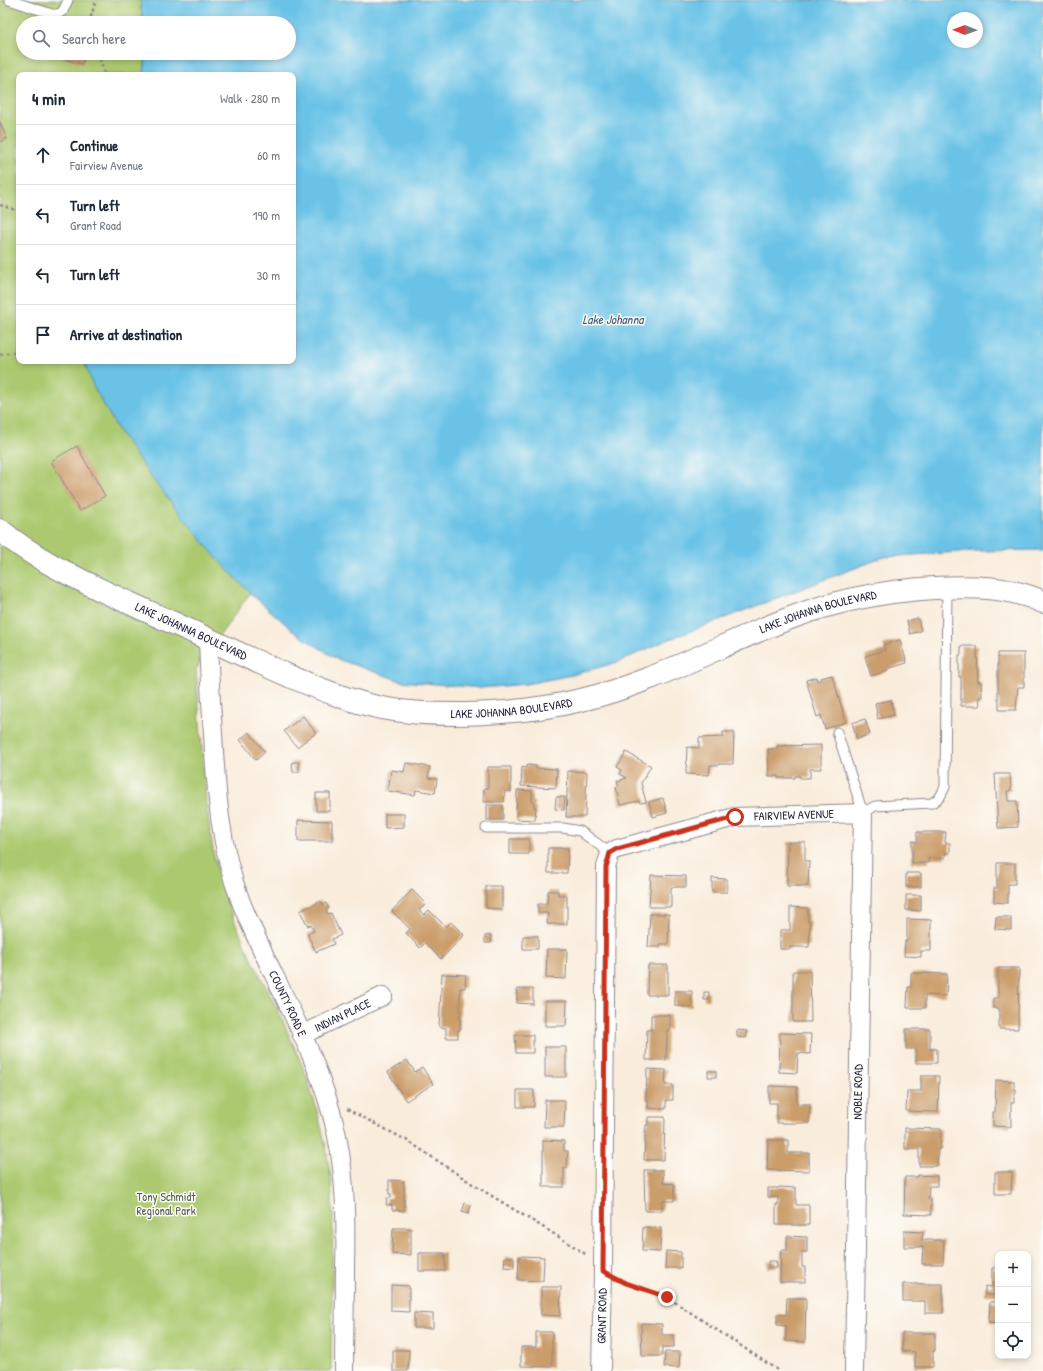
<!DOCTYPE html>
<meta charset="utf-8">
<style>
body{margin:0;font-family:"Patrick Hand",sans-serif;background:#f6f6f7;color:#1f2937}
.controls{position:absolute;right:12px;bottom:12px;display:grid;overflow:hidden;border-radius:8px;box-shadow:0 2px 6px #0003}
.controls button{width:36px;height:36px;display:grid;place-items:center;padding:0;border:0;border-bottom:1px solid #e0e1e3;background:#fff;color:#1f2937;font:20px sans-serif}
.compass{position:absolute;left:947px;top:12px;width:36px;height:36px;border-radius:50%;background:#fff;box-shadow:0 2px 6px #0003;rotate:271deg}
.stop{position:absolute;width:12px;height:12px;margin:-9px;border:3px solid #c8321e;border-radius:50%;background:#fff}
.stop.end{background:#c8321e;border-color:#fff;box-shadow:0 1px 4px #0008}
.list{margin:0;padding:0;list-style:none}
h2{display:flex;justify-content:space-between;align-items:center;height:52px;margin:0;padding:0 16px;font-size:17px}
h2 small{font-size:13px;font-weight:400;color:#747a83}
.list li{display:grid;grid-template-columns:26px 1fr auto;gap:12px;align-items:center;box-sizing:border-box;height:60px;padding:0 16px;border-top:1px solid #e0e1e3}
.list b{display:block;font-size:15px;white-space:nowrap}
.list p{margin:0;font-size:13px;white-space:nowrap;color:#747a83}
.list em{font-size:13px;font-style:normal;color:#747a83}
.icon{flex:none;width:22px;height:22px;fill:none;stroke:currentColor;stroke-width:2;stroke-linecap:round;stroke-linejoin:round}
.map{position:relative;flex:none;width:1043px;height:1371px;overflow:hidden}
.search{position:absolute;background:#fff;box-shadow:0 2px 6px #0003;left:16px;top:16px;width:280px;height:44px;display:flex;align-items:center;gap:10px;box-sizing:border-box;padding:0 14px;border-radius:22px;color:#747a83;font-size:15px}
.panel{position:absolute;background:#fff;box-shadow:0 2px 6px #0003;left:16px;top:72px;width:280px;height:292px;border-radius:8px}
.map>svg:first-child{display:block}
.green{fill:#acc96f;stroke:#677655}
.water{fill:#6ac3e7;stroke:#467291;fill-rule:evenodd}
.building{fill:#cb9d6b}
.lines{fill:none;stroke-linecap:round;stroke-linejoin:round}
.service-casing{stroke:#8e878b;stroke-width:11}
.minor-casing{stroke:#8e878b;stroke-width:20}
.tertiary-casing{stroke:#8e878b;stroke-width:24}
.path{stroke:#8e878b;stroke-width:2.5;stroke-dasharray:3 3;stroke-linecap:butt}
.service{stroke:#fff;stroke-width:9}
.minor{stroke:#fff;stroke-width:18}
.tertiary{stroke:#fff;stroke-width:22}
.route{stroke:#c8321e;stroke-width:5}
.labels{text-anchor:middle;stroke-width:3;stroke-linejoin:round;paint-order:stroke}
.street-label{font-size:12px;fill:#22223b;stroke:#fdfcf7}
.park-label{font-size:12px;fill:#525c4d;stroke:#fdfcf7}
.water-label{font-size:13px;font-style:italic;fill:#3b5a77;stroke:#fdfcf7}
</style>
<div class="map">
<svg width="1043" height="1371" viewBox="0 0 1043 1371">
<rect width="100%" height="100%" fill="#fdfcf7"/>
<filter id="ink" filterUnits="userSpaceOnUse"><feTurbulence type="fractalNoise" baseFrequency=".025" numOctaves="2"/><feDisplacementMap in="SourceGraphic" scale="8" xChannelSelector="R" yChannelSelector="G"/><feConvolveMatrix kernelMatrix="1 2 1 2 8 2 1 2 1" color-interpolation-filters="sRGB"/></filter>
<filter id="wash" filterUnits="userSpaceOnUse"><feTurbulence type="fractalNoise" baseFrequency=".012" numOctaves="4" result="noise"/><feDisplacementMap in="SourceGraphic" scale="16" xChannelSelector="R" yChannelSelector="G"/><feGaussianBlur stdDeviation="0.9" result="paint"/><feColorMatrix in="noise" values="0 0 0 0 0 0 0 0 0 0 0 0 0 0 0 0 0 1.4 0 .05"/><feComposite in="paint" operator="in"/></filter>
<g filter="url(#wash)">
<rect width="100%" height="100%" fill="#f9ecdb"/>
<path class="green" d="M 0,0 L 140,0 L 143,23 L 23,23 L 23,53 L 146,53 L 144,75 L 19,75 L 19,361 L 84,361 C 97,398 118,430 141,462 C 174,508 211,551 250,593 L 196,669 L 206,802 L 214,857 L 226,900 L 244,943 L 283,1021 L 305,1072 L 316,1107 L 325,1142 L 331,1179 L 333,1215 L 331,1371 L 0,1371 Z"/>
<path class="water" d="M 140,0 L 1043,0 L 1043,550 L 974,551 L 884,557 L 665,641 L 618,662 L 572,675 L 526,684 L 481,688 L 401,681 L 337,659 L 297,634 L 250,593 L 213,554 L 154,481 L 120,433 L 93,386 L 84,361 L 293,361 L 293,75 L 144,75 L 146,53 L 289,53 L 289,23 L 143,23 ZM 953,18 L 977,18 L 977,42 L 953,42 Z"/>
<g id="blocks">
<path class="building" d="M 56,53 L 86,53 L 82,64 L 55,56 Z
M 0,122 L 7,139 L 0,142 Z
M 77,446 L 105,496 L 80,511 L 51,461 Z
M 918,618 L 921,631 L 910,634 L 907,621 Z
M 900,640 L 907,663 L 887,669 L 888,671 L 871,676 L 865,656 L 885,650 L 883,645 Z
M 961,646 L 977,646 L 978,682 L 981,682 L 982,697 L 979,697 L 980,706 L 961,706 L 961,677 L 959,677 L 959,655 L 961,655 Z
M 998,653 L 1024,653 L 1024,687 L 1018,687 L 1016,710 L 999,710 L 999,701 L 998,700 Z
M 832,675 L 846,722 L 825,729 L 821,715 L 817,717 L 806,680 L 817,677 L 818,681 L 821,680 L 821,678 Z
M 891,700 L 894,715 L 878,719 L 875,703 Z
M 303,716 L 316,733 L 297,747 L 284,731 Z
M 865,719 L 870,734 L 857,739 L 852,723 Z
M 249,732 L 265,752 L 256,760 L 240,740 Z
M 723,732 L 734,732 L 733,764 L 719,764 L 718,765 L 710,765 L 709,775 L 686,774 L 687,747 L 699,748 L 699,738 L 723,737 Z
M 821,745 L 821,769 L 810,769 L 810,778 L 800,778 L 800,776 L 795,776 L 795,778 L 778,778 L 778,776 L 769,776 L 768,749 L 777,749 L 777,746 Z
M 626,752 L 651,766 L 641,783 L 646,802 L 640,803 L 639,801 L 620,805 L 616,787 L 619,786 L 617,781 L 627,778 L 620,774 L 622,770 L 617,767 Z
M 292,762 L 299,762 L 299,772 L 293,772 Z
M 406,763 L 430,767 L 428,778 L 437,779 L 435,793 L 416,790 L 415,795 L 388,791 L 391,770 L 404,772 Z
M 527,765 L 536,766 L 536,768 L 557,769 L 556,788 L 521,786 L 522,767 L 526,768 Z
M 488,767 L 511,767 L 511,792 L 505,791 L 504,802 L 484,802 L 484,788 L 488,788 Z
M 568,771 L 587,772 L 585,817 L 566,817 Z
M 995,774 L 1010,774 L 1011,790 L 1007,791 L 1008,801 L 1017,801 L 1018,827 L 998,828 Z
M 517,790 L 532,791 L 532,802 L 534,802 L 534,807 L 536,807 L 535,820 L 516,819 Z
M 316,793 L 330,793 L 330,811 L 316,811 Z
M 556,797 L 565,797 L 564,810 L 555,809 Z
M 663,798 L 667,813 L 653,817 L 649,802 Z
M 487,805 L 503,805 L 503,820 L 487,820 Z
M 385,814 L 404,814 L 404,827 L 385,828 Z
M 298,820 L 332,821 L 332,841 L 298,841 Z
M 917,832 L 946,832 L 945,843 L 950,843 L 950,853 L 945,853 L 945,858 L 928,858 L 929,863 L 912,863 L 912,841 L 917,842 Z
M 510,839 L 529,839 L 529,854 L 510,854 Z
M 788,842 L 805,842 L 805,861 L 809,861 L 808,886 L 787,886 Z
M 548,848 L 568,848 L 567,873 L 548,873 Z
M 997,863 L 1015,863 L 1015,884 L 1008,884 L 1008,903 L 994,902 L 994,888 L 997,888 Z
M 906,873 L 921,873 L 921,887 L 906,887 Z
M 651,875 L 686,876 L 686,887 L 671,887 L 671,907 L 649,907 Z
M 712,878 L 727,879 L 727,892 L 712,892 Z
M 486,886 L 502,886 L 502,909 L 486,908 Z
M 412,890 L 426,904 L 419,910 L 424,915 L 429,910 L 446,927 L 451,922 L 464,935 L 441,959 L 425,943 L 420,948 L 406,933 L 410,929 L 392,911 Z
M 548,891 L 558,891 L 558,895 L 567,895 L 567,924 L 547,924 L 548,913 L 538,913 L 538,904 L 547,904 Z
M 906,895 L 921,895 L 921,911 L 906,910 Z
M 321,901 L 323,905 L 326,903 L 329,908 L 326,910 L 328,914 L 331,913 L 341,935 L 332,939 L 334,944 L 316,952 L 307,934 L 314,931 L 311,925 L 308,926 L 300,911 Z
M 790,907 L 808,908 L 808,922 L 810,922 L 809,947 L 790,947 L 790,949 L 780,949 L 780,930 L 790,930 Z
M 650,914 L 669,914 L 668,944 L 660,944 L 660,947 L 648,947 Z
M 996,917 L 1011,917 L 1011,930 L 995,929 Z
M 907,919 L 931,920 L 931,951 L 921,951 L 921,957 L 904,956 L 905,941 L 907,941 Z
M 491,935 L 491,943 L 485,943 L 485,936 Z
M 523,936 L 538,936 L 538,949 L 523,949 Z
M 547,949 L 567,949 L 566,979 L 546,978 Z
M 648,965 L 668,965 L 668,995 L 647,995 Z
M 998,968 L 1019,968 L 1018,1029 L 999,1029 L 999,1008 L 993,1008 L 993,998 L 998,998 Z
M 793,971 L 810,971 L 811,1022 L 793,1022 Z
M 911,973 L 947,974 L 946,996 L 925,995 L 925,1008 L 907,1008 L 908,987 L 911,987 Z
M 442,974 L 466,975 L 465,988 L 460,988 L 460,1030 L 458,1030 L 458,1038 L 446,1038 L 446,1028 L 439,1027 Z
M 517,989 L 533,989 L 533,1004 L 517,1003 Z
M 675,991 L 692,991 L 692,1007 L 675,1006 Z
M 704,992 L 709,992 L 709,1000 L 704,1000 Z
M 545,1001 L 567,1001 L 566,1026 L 545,1026 Z
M 651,1015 L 670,1015 L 670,1030 L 667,1030 L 666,1060 L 646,1060 L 647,1030 L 651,1030 Z
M 906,1029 L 930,1029 L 930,1049 L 937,1049 L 937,1063 L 916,1063 L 916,1049 L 906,1049 Z
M 737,1030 L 747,1031 L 746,1038 L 737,1037 Z
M 780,1033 L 811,1034 L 810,1054 L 798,1053 L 797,1073 L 779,1072 Z
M 515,1035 L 533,1035 L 533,1053 L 516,1053 Z
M 545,1047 L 566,1047 L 566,1077 L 545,1077 Z
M 407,1060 L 415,1072 L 422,1067 L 433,1084 L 406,1101 L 388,1072 Z
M 647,1069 L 666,1070 L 665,1085 L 673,1085 L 673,1100 L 666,1100 L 666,1109 L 648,1108 L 648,1100 L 646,1100 Z
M 708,1071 L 716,1071 L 716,1077 L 708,1077 Z
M 921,1076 L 939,1076 L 938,1112 L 906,1111 L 907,1091 L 921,1091 Z
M 996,1080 L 1014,1081 L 1014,1089 L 1016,1089 L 1016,1094 L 1014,1094 L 1014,1103 L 1011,1103 L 1011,1127 L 993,1126 L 993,1112 L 995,1112 Z
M 769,1086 L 797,1087 L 797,1104 L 810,1104 L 809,1123 L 777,1123 L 777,1103 L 769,1103 Z
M 517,1090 L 534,1090 L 534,1107 L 517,1107 Z
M 545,1100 L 565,1100 L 564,1127 L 544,1127 Z
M 648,1117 L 665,1117 L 664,1160 L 644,1160 L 645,1140 L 646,1125 L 648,1125 Z
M 905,1128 L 941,1129 L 940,1149 L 938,1149 L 937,1166 L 919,1166 L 919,1149 L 905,1149 Z
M 543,1140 L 564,1141 L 564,1151 L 568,1151 L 567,1168 L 564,1168 L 564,1187 L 543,1187 Z
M 768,1140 L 788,1140 L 788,1153 L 809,1153 L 809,1171 L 767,1170 Z
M 644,1170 L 663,1170 L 663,1183 L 674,1184 L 674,1201 L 662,1201 L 662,1211 L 645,1211 Z
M 995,1172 L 1012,1172 L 1011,1194 L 995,1194 Z
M 918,1175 L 937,1176 L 937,1186 L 929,1186 L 928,1199 L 931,1199 L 931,1215 L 904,1214 L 905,1177 L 918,1177 Z
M 389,1180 L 404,1181 L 404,1211 L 392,1210 L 392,1205 L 386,1205 L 387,1198 L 391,1198 L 391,1194 L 389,1194 Z
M 779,1187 L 796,1188 L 796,1205 L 809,1205 L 809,1225 L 776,1225 L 776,1204 L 778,1205 L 778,1197 L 768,1197 L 768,1188 L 778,1188 Z
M 465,1203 L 471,1205 L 468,1214 L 462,1212 Z
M 643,1227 L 661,1228 L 660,1252 L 642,1251 Z
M 393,1228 L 411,1228 L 411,1255 L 392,1254 Z
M 904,1231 L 923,1232 L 922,1240 L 944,1240 L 943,1264 L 922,1264 L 923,1247 L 904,1247 Z
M 787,1236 L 807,1237 L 807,1252 L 802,1252 L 802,1267 L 805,1267 L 805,1282 L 780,1282 L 781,1250 L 787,1250 Z
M 666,1251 L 681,1252 L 681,1268 L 665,1268 Z
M 419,1253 L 445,1253 L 445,1271 L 419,1271 Z
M 519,1256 L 544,1257 L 543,1281 L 518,1280 Z
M 505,1257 L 514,1257 L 514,1268 L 504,1267 Z
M 768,1261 L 776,1261 L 777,1268 L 768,1268 Z
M 992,1268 L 998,1268 L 998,1295 L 985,1295 L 985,1286 L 992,1287 Z
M 903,1284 L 943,1284 L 943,1313 L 925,1313 L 925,1301 L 903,1301 Z
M 391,1285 L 409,1286 L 409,1312 L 391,1311 Z
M 541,1287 L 561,1287 L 560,1316 L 541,1315 Z
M 787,1298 L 806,1298 L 805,1342 L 786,1341 L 786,1326 L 777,1325 L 777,1314 L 786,1315 Z
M 990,1302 L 998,1302 L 998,1323 L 989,1322 Z
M 414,1313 L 433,1314 L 433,1328 L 414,1328 Z
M 641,1323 L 662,1324 L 662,1335 L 674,1335 L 674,1347 L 662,1347 L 662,1356 L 642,1356 Z
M 536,1332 L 552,1332 L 552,1367 L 521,1366 L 521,1347 L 536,1347 Z
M 902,1333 L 935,1333 L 935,1351 L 933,1351 L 933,1367 L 915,1367 L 915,1352 L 902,1351 Z
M 393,1350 L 409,1350 L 408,1371 L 393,1371 Z
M 665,1352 L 680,1352 L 679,1368 L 664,1367 Z"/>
</g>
</g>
<g filter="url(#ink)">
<use href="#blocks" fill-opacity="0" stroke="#8e878b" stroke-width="1"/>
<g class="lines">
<g class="service-casing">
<path id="service" d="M 9,0 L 52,14 L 58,14 L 63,11 L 68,0
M 837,732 L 863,813 L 875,806 L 932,803 L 940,797 L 945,787 L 947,587
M 486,828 L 563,828 L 580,831 L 610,853"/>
</g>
<g class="minor-casing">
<g id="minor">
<path id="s1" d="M 208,640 C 209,671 211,703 213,734 C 216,790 220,849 241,902 C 272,980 320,1053 337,1136 C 346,1180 346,1224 345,1269 C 345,1303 344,1337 344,1371"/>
<path id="s2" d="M 302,1035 L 383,996"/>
<path id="s3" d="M 601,1371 L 603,1271 L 606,867 L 610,853 L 617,849 L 735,817 L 863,813 L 854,1371"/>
</g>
</g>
<g class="tertiary-casing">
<g id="tertiary">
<path id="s4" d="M 0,530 C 31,556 68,574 105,592 C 134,605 162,618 191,631 C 223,646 255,661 287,675 C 318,688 348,701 382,708 C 439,719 524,714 581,700 C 655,683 722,643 793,617 C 838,600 886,591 934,588 C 971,586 1009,586 1043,602"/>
</g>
</g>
<path class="path" d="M 89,23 L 96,0
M 98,53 L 105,75
M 0,205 L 19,211
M 0,354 L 19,352
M 347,1109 L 408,1141 L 474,1185 L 559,1237 L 587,1255
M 619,1280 L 626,1283 L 667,1297 L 779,1371"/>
<use href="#service" class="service"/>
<use href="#minor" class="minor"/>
<use href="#tertiary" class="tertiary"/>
</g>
</g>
<g class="lines" filter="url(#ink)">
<path class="route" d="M 667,1297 L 626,1283 L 603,1271 L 606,867 L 610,853 L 617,849 L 735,817"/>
</g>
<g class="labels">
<g class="street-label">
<text dy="4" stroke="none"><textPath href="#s4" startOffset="877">LAKE JOHANNA BOULEVARD</textPath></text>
<text dy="4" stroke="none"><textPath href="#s4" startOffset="217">LAKE JOHANNA BOULEVARD</textPath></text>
<text dy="4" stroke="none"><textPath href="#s4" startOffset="553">LAKE JOHANNA BOULEVARD</textPath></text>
<text dy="4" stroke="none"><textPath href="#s3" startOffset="708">FAIRVIEW AVENUE</textPath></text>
<text dy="4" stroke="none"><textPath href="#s1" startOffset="377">COUNTY ROAD E</textPath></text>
<text dy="4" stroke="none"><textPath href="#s2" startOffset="45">INDIAN PLACE</textPath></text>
<text transform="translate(858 1092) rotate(-89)" y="4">NOBLE ROAD</text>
<text dy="4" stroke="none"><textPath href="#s3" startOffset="55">GRANT ROAD</textPath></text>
</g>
<g class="park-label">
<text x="166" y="1201">Tony Schmidt<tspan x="166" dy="14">Regional Park</tspan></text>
</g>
<g class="water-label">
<text x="613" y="324">Lake Johanna</text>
</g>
</g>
</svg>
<div class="controls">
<button>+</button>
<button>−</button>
<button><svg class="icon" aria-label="locate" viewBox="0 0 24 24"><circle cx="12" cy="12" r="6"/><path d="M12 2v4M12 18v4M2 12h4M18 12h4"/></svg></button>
</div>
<svg class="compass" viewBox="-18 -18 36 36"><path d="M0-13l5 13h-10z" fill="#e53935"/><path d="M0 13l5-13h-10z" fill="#747a83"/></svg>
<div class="stop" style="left:735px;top:817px"></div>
<div class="stop end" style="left:667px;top:1297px"></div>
<div class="search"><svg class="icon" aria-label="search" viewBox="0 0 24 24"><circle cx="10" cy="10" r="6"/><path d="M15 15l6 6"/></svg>Search here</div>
<section class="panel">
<h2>4 min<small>Walk · 280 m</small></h2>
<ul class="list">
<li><svg class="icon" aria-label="ahead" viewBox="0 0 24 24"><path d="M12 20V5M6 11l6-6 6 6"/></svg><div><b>Continue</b><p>Fairview Avenue</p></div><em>60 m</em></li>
<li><svg class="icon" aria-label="left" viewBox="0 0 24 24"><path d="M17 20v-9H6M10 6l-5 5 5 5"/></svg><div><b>Turn left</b><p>Grant Road</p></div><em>190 m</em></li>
<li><svg class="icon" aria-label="left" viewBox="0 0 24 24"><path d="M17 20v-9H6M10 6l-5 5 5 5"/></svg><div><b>Turn left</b></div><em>30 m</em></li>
<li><svg class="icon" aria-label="arrive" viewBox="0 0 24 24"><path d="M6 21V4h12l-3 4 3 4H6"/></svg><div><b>Arrive at destination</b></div></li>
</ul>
</section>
</div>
